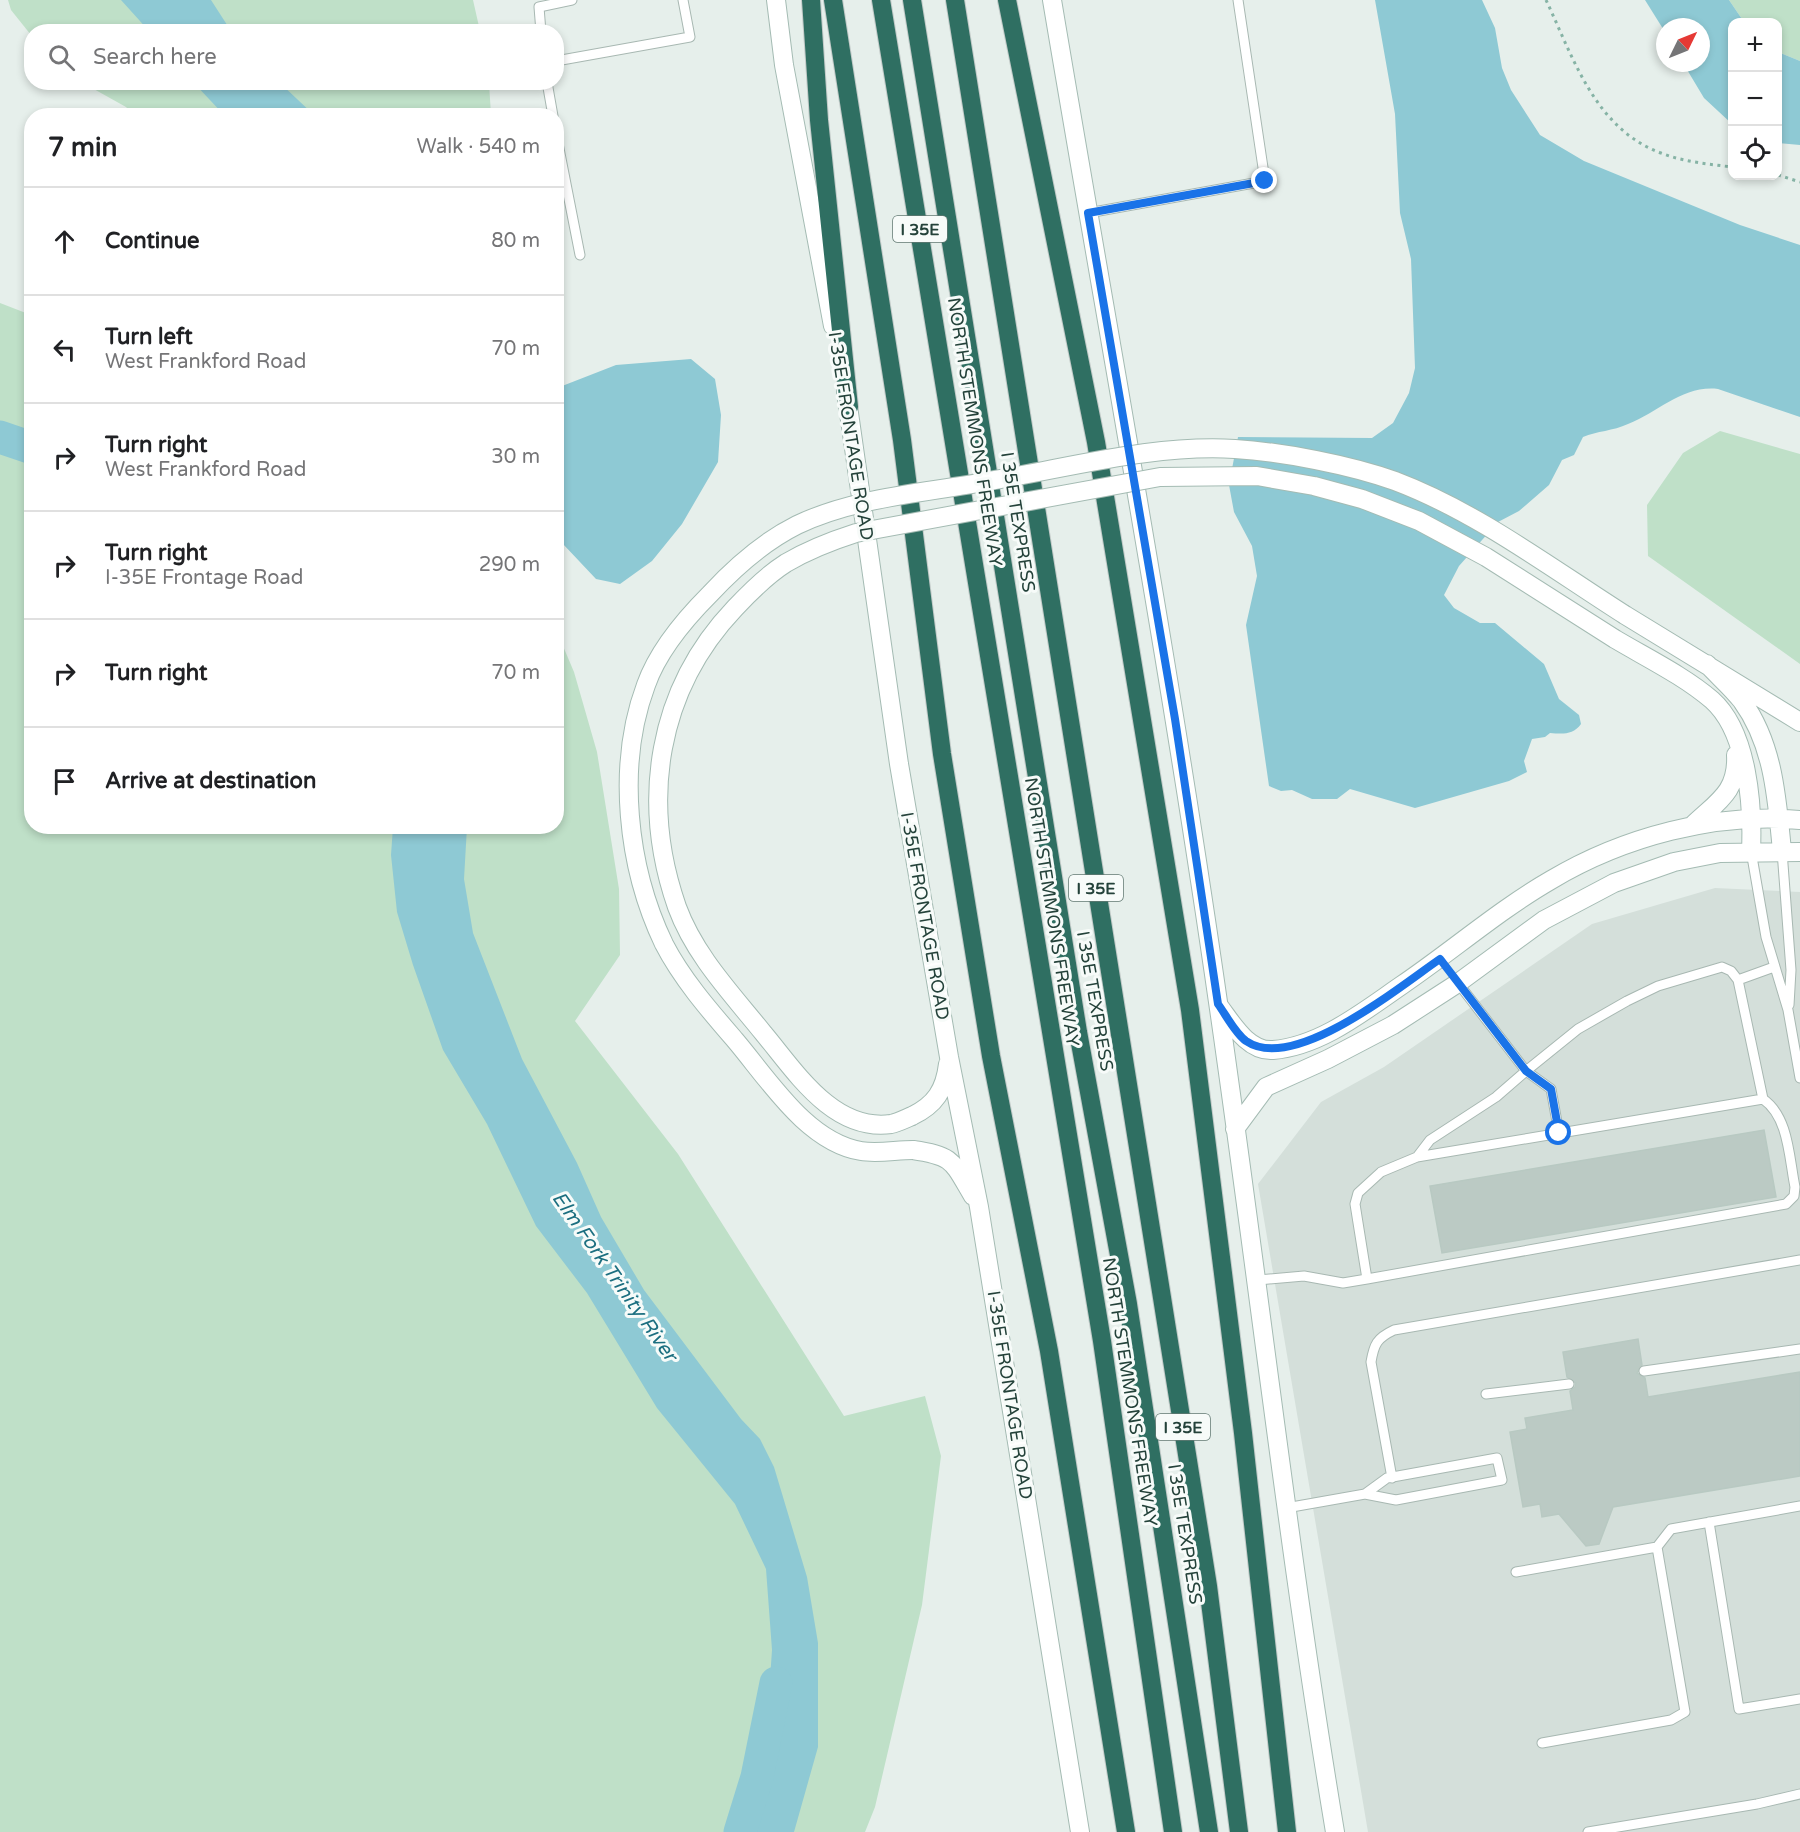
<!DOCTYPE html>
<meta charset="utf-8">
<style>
body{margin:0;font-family:"Varela Round",sans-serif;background:#f6f6f6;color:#202124}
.controls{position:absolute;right:18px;top:18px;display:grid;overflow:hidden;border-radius:12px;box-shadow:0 3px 9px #0003}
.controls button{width:54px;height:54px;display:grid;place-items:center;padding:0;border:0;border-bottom:2px solid #e0e0e0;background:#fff;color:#202124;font:30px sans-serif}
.compass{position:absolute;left:1656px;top:18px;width:54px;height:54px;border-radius:50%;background:#fff;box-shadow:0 3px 9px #0003;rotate:47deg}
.stop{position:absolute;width:18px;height:18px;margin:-14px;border:4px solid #1a73e8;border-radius:50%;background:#fff}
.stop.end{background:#1a73e8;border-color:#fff;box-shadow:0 2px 6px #0008}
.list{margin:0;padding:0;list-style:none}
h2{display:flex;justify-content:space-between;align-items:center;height:78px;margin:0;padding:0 24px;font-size:26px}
h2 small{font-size:20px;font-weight:400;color:#757577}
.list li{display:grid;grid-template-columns:39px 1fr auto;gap:18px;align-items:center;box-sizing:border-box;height:108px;padding:0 24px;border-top:2px solid #e0e0e0}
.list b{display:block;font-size:22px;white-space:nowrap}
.list p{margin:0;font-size:20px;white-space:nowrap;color:#757577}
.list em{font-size:20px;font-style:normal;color:#757577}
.icon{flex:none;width:33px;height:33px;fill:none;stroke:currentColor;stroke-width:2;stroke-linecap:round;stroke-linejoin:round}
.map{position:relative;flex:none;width:1800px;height:1832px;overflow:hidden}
.search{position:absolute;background:#fff;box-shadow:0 3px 9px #0003;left:24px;top:24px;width:540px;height:66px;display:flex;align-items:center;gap:15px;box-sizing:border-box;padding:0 21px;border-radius:24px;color:#757577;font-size:22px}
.panel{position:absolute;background:#fff;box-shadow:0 3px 9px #0003;left:24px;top:108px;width:540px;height:726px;border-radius:24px}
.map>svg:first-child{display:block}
.built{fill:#d4dfda}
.green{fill:#bfe0c8}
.water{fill:#8ec9d4}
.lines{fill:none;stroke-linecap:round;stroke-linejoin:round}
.river{stroke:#8ec9d4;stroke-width:33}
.building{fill:#bbcac4;stroke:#b8c9c2;stroke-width:1.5}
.service-casing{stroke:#a8b8b2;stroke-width:11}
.secondary-casing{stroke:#a4bbb3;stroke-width:20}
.motorway-casing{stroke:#c2cac8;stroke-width:20}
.path{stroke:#86b3a5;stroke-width:3;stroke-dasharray:3 4.5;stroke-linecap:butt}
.service{stroke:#fff;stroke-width:9}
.secondary{stroke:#fff;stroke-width:18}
.motorway{stroke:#2f6f62;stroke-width:18}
.secondary-bridge-casing{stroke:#a4bbb3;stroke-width:20;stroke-linecap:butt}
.secondary-bridge{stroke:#fff;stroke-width:18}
.route{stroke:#1a73e8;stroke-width:8}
.labels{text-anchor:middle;stroke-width:6;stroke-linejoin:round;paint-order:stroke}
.shield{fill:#f7fbf9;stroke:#637a73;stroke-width:1.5}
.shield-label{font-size:16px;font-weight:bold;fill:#24423a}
.street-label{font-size:18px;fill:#24423a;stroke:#f7fbf9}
.water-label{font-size:20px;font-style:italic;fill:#1c6f80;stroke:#f7fbf9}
</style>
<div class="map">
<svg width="1800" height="1832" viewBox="0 0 1800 1832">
<rect width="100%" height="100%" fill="#e6efeb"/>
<path class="built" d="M 1715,888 L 1800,892 L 1800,1832 L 1368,1832 L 1258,1184 L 1321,1102 L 1384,1067 L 1592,924 Z"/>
<path class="green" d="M 8,0 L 473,0 L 480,31 L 32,32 L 31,35 L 11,10 Z
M 1729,0 L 1800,0 L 1800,61 L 1778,52 L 1778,22 L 1744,22 Z
M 83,83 L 489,83 L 491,115 L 134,115 L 126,107 Z
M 0,303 L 31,315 L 32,826 L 556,826 L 557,632 L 574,672 L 597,752 L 619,889 L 620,955 L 575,1021 L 678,1154 L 844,1416 L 925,1396 L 941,1456 L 922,1605 L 875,1807 L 865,1832 L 0,1832 Z
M 1720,431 L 1800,454 L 1800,664 L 1648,556 L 1647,505 L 1683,453 Z"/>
<path class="water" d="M 121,0 L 211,0 L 231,31 L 149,31 Z
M 1375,0 L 1482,0 L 1495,28 L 1502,68 L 1511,90 L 1540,135 L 1584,161 L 1740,225 L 1800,245 L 1800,417 L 1718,389 C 1683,385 1659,412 1628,424 C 1613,431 1597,431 1583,437 L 1574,455 L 1562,460 L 1549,485 L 1519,511 L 1498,522 L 1459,566 L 1444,595 L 1454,608 L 1480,623 L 1495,623 L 1544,664 L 1559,699 L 1579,715 L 1581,724 C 1573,735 1563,734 1550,733 L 1545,737 L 1532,739 L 1524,761 L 1527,772 L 1509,781 L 1415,808 L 1350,789 L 1337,799 L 1312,799 L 1292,790 L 1281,791 L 1269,786 L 1246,625 L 1257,576 L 1252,546 L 1234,512 L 1229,485 L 1238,437 L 1372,438 L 1393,423 L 1409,393 L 1415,368 L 1411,259 L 1400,213 L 1395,114 Z
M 1645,0 L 1729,0 L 1744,22 L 1732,22 L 1732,124 L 1704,98 L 1683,63 L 1701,63 L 1701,27 L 1665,27 L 1665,32 Z
M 1778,52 L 1800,61 L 1800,145 L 1778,143 Z
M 194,83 L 280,83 L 314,115 L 224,115 Z
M 691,359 L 715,379 L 721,415 L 718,462 L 682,524 L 652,561 L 620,584 L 596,579 L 563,544 L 558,520 L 557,388 L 616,365 Z
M 393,827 L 467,827 L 464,879 L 473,933 L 522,1059 L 577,1163 L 601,1217 L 644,1290 L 741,1419 L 760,1439 L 774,1467 L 807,1577 L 818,1643 L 818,1747 L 794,1832 L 749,1832 L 758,1801 L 766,1738 L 772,1650 L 766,1569 L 735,1504 L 657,1408 L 587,1293 L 536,1226 L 487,1124 L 443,1050 L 413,965 L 397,912 L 391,855 Z"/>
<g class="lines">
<path class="river" d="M 0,437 L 32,448
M 740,1832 L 757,1777 L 776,1683"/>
</g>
<path class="building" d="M 1764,1130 L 1776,1197 L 1442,1253 L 1430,1186 Z
M 1638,1339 L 1642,1365 L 1637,1373 L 1645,1378 L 1648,1397 L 1800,1372 L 1800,1476 L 1613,1507 L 1599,1544 L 1586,1546 L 1559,1514 L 1542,1517 L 1540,1504 L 1523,1507 L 1510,1432 L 1527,1429 L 1525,1418 L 1573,1410 L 1570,1391 L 1575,1387 L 1576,1383 L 1567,1377 L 1563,1352 Z"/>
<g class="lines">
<g class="service-casing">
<path id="service" d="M 541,32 L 539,7 L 572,0
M 556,61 L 690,37 L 683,0
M 547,82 L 553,116
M 556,133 L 580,255
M 1088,213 L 1265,181 L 1238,0
M 1751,851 L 1766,937 L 1788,1010 L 1800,1078
M 1782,851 L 1791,970 L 1789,1005
M 1458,983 L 1526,1071 L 1578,1029 L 1627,1001 L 1658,986 L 1722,967 L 1731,971 L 1738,980 L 1774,967
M 1417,1157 L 1763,1099
M 1367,1279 L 1786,1204 L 1794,1196 L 1795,1187 C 1789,1158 1789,1117 1763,1099 L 1738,980
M 1258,1280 L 1304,1276 L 1343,1283 L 1367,1279 L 1355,1204 L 1358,1193 L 1381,1172 L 1417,1157 L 1430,1140 L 1496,1097 L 1526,1071 L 1551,1089 L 1559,1133
M 1644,1371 L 1800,1349
M 1486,1394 L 1569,1384
M 1497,1458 L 1502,1480 L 1396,1500 L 1365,1494 L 1387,1478 Z
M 1392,1478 L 1371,1362 C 1374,1344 1377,1338 1394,1330 L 1800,1260
M 1286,1508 L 1365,1494
M 1709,1522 L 1739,1709 L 1800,1699
M 1516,1572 L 1657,1547 L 1671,1529 L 1800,1506
M 1542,1743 L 1671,1720 L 1685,1712 L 1657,1547
M 1588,1832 L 1757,1804 L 1800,1794"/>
</g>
<g class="secondary-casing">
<path id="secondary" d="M 776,0 L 784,65 L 833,326
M 1052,0 C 1108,334 1170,667 1218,1002 C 1258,1278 1289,1556 1335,1832
M 846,392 L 899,764 L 949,1057 L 979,1207 L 1080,1832
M 1625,615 L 1800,722
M 1615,639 C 1647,658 1684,676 1712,700 C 1748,732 1753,806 1751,851
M 1707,664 C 1718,676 1732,688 1742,701 C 1774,745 1777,800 1782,851
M 1693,825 C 1717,802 1738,792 1736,755
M 1219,1006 C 1232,1023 1248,1052 1273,1050 C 1321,1046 1364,1011 1402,985 C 1452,951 1499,910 1551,880 C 1623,837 1716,812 1800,820
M 912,1116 C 935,1105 945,1090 948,1064
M 1235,1129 L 1266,1087 L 1328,1059 L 1393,1025 L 1458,983 L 1544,920 L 1614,883 L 1674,862 L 1720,853 L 1800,852
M 913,1150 C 954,1156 952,1161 973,1196"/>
</g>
<g class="motorway-casing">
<path id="motorway" d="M 811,0 L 819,120 L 849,407
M 833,0 L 902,440 L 942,754 L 991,1056 L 1049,1351 L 1126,1832
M 881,0 L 1102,1341 L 1173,1832
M 912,0 L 1078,1032 L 1128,1304 L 1209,1832
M 955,0 L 1208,1586 L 1239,1832
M 1007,0 L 1096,442 L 1190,1010 L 1243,1433 L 1287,1832"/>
</g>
<path class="path" d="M 1546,0 C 1573,57 1595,129 1661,153 C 1684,162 1708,164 1732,167
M 1778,175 L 1800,182"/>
<use href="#service" class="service"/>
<use href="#secondary" class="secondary"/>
<use href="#motorway" class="motorway"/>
<g class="secondary-bridge-casing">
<path id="secondary-bridge" d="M 912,1116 C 905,1119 897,1123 891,1124 C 833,1132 795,1071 764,1034 C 732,994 695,956 677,907 C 640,801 657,690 735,608 C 750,592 767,575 786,563 C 808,550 831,541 856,533 L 1160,477 L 1257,476 L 1314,486 L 1362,499 L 1419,521 L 1486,557 L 1615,639
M 913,1150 C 896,1150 877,1154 861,1151 C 807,1142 769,1080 735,1040 C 710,1011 682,979 664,944 C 627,867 616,765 646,685 C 658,651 685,619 710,594 C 735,567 763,542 797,525 C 855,497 926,493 989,481 C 1069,468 1153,444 1235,449 C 1283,452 1350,465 1395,481 C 1477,512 1551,568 1625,615"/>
</g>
<use href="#secondary-bridge" class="secondary-bridge"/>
</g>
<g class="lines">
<path class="route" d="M 1265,181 L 1088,213 L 1175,719 L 1218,1004 C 1226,1015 1235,1033 1246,1041 C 1294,1074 1400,986 1440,959 L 1526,1071 L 1551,1089 L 1559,1133"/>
</g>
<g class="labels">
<g class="shield">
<rect x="893" y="216" width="54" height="26" rx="4.5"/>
<rect x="1069" y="875" width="54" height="26" rx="4.5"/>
<rect x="1156" y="1414" width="54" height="26" rx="4.5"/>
</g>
<g class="shield-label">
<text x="920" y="235">I 35E</text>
<text x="1096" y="894">I 35E</text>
<text x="1183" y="1433">I 35E</text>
</g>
<g class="street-label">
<text transform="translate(975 432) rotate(81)" y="6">NORTH STEMMONS FREEWAY</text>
<text transform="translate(851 436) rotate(81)" y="6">I-35E FRONTAGE ROAD</text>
<text transform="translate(1018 522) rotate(81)" y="6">I 35E TEXPRESS</text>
<text transform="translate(1052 912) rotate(81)" y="6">NORTH STEMMONS FREEWAY</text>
<text transform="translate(925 916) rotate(80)" y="6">I-35E FRONTAGE ROAD</text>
<text transform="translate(1095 1001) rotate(80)" y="6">I 35E TEXPRESS</text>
<text transform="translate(1130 1392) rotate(81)" y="6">NORTH STEMMONS FREEWAY</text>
<text transform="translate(1010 1395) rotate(81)" y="6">I-35E FRONTAGE ROAD</text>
<text transform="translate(1185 1534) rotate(81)" y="6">I 35E TEXPRESS</text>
</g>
<g class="water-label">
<text transform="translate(615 1276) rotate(55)" y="7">Elm Fork Trinity River</text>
</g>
</g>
</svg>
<div class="controls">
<button>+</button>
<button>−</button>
<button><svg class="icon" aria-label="locate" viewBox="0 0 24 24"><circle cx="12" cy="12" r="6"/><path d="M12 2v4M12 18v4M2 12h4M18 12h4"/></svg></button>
</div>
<svg class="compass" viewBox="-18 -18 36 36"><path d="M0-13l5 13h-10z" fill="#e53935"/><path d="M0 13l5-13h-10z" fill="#757577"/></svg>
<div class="stop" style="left:1559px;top:1133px"></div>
<div class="stop end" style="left:1265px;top:181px"></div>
<div class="search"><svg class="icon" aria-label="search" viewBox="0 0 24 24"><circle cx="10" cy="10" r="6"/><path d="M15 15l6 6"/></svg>Search here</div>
<section class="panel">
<h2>7 min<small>Walk · 540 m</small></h2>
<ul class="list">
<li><svg class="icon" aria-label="ahead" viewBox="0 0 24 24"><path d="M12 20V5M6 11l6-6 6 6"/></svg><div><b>Continue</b></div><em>80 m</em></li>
<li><svg class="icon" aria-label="left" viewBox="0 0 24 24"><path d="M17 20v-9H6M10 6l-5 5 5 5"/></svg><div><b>Turn left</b><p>West Frankford Road</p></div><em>70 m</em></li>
<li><svg class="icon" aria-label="right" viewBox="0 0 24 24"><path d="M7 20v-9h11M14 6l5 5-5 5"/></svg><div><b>Turn right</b><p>West Frankford Road</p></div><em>30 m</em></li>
<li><svg class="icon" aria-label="right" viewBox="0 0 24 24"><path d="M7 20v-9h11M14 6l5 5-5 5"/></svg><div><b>Turn right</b><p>I-35E Frontage Road</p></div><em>290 m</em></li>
<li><svg class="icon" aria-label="right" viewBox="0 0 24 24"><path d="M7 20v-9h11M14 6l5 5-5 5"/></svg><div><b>Turn right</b></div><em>70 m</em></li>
<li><svg class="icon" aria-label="arrive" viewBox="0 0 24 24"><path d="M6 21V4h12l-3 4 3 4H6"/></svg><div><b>Arrive at destination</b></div></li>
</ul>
</section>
</div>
